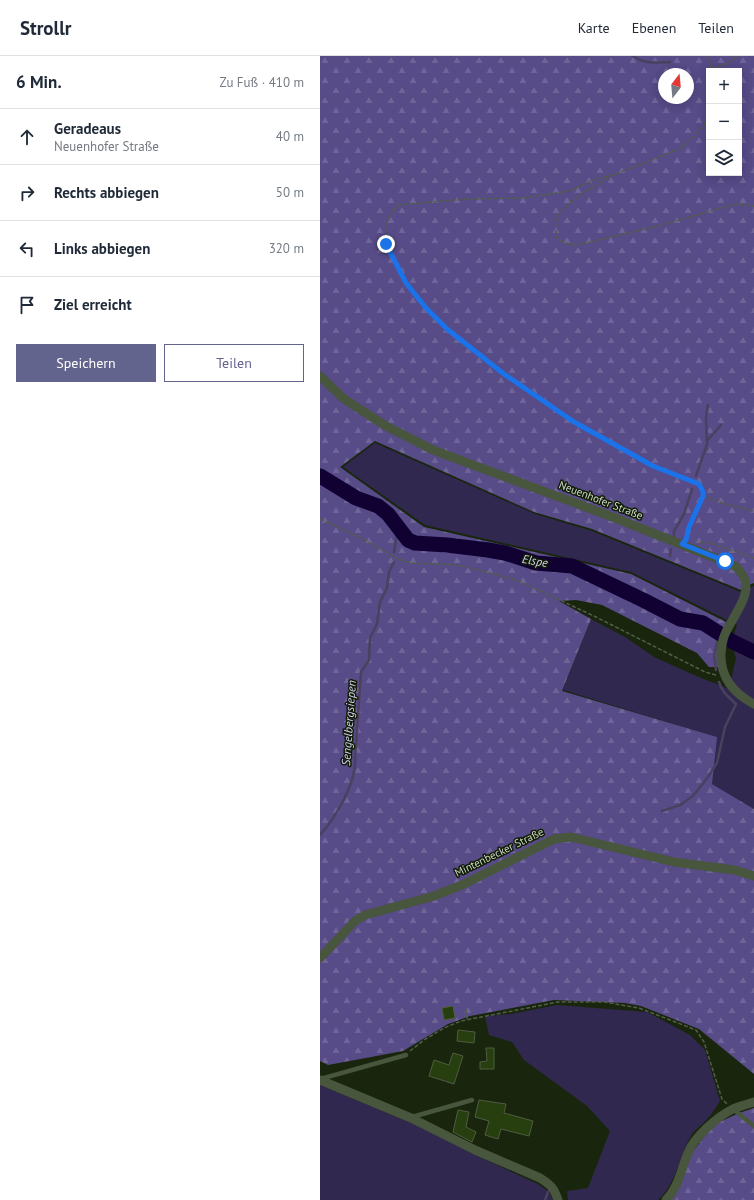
<!DOCTYPE html>
<html lang="de">
<meta charset="utf-8">
<style>
body{margin:0;font-family:"PT Sans",sans-serif;background:#f2f2f3;color:#1f2937}
.controls{position:absolute;right:12px;top:12px;display:grid;overflow:hidden;border-radius:0px;box-shadow:0 2px 10px #0003}
.controls button{width:36px;height:36px;display:grid;place-items:center;padding:0;border:0;border-bottom:1px solid #e0e1e3;background:#fff;color:#1f2937;font:20px sans-serif}
.compass{position:absolute;left:338px;top:12px;width:36px;height:36px;border-radius:50%;background:#fff;box-shadow:0 2px 10px #0003;rotate:16deg}
.stop{position:absolute;width:12px;height:12px;margin:-9px;border:3px solid #1a73e8;border-radius:50%;background:#fff}
.stop.end{background:#1a73e8;border-color:#fff;box-shadow:0 1px 4px #0008}
.list{margin:0;padding:0;list-style:none}
h2{display:flex;justify-content:space-between;align-items:center;height:52px;margin:0;padding:0 16px;font-size:17px}
h2 small{font-size:13px;font-weight:400;color:#747a83}
.list li{display:grid;grid-template-columns:26px 1fr auto;gap:12px;align-items:center;box-sizing:border-box;height:56px;padding:0 16px;border-top:1px solid #e0e1e3}
.list b{display:block;font-size:15px;white-space:nowrap}
.list p{margin:0;font-size:13px;white-space:nowrap;color:#747a83}
.list em{font-size:13px;font-style:normal;color:#747a83}
.actions{display:flex;gap:8px;padding:12px 16px}
.actions a{flex:1;padding:9px 0;border:1px solid #63648e;border-radius:0px;text-align:center;font-size:14px;color:#63648e}
.actions .main{background:#63648e;color:#fff}
.icon{flex:none;width:22px;height:22px;fill:none;stroke:currentColor;stroke-width:2;stroke-linecap:round;stroke-linejoin:round}
.map{position:relative;flex:none;width:434px;height:1144px;overflow:hidden}
header{display:flex;align-items:center;gap:24px;box-sizing:border-box;height:56px;padding:0 20px;background:#fff;border-bottom:1px solid #e0e1e3}
header strong{font-size:19px}
nav{display:flex;gap:22px;margin-inline-start:auto;font-size:14px}
main{display:flex}
aside{flex:1;background:#fff}
.map>svg:first-child{display:block}
.green{fill:#30284e}
.forest{fill:url(#forest-firs);fill-rule:evenodd}
.lines{fill:none;stroke-linecap:round;stroke-linejoin:round}
.stream{stroke:#4a415f;stroke-width:2.5}
.river{stroke:#110032;stroke-width:15}
.building{fill:#273e0e;stroke:#4e5d42}
.path{stroke:#525e48;stroke-width:1.5;stroke-dasharray:4 2;stroke-linecap:butt}
.service{stroke:#48563d;stroke-width:4.5}
.minor{stroke:#48563d;stroke-width:9}
.route{stroke:#1a73e8;stroke-width:5}
.labels{text-anchor:middle;stroke-width:3;stroke-linejoin:round;paint-order:stroke}
.street-label{font-size:11px;fill:#cfd8c8;stroke:#101c05}
.water-label{font-size:12px;font-style:italic;fill:#d5d0f5;stroke:#101c05}
</style>
<header>
<strong>Strollr</strong>
<nav><a>Karte</a><a>Ebenen</a><a>Teilen</a></nav>
</header>
<main>
<aside>
<h2>6 Min.<small>Zu Fuß · 410 m</small></h2>
<ul class="list">
<li><svg class="icon" aria-label="ahead" viewBox="0 0 24 24"><path d="M12 20V5M6 11l6-6 6 6"/></svg><div><b>Geradeaus</b><p>Neuenhofer Straße</p></div><em>40 m</em></li>
<li><svg class="icon" aria-label="right" viewBox="0 0 24 24"><path d="M7 20v-9h11M14 6l5 5-5 5"/></svg><div><b>Rechts abbiegen</b></div><em>50 m</em></li>
<li><svg class="icon" aria-label="left" viewBox="0 0 24 24"><path d="M17 20v-9H6M10 6l-5 5 5 5"/></svg><div><b>Links abbiegen</b></div><em>320 m</em></li>
<li><svg class="icon" aria-label="arrive" viewBox="0 0 24 24"><path d="M6 21V4h12l-3 4 3 4H6"/></svg><div><b>Ziel erreicht</b></div></li>
</ul>
<div class="actions"><a class="main">Speichern</a><a>Teilen</a></div>
</aside>
<div class="map">
<svg width="434" height="1144" viewBox="0 0 434 1144">
<defs>
<pattern id="forest-firs" width="22" height="20" patternUnits="userSpaceOnUse"><rect width="22" height="20" fill="#574b88"/><path d="M5 1l3.5 6h-7zM16 11l3.5 6h-7z" fill="#6e6497"/></pattern>
</defs>
<rect width="100%" height="100%" fill="#19260d"/>
<path class="green" d="M 55,387 L 215,458 L 272,475 L 421,536 L 434,530 L 434,753 L 392,728 L 396,681 L 243,634 L 271,563 L 305,581 L 334,601 L 374,619 L 409,633 L 416,602 L 411,587 L 417,569 L 311,516 L 105,469 L 23,411 Z
M 237,949 L 327,956 L 370,979 L 385,994 L 400,1045 C 396,1051 392,1058 387,1063 C 383,1069 376,1072 372,1078 C 359,1100 357,1127 338,1144 L 248,1144 L 247,1135 L 268,1132 L 290,1075 L 267,1050 L 204,1004 L 192,986 L 169,979 L 165,960 L 191,958 Z
M 0,1029 L 98,1070 L 153,1098 L 218,1128 L 229,1136 L 233,1144 L 0,1144 Z"/>
<path class="forest" d="M 0,0 L 434,0 L 434,527 L 426,530 L 421,534 L 272,473 L 214,456 L 55,385 L 20,411 L 104,471 L 311,518 L 406,566 L 400,611 L 389,611 L 377,597 L 282,549 L 256,544 L 239,545 L 271,563 L 242,635 L 397,681 L 392,728 L 434,753 L 434,1018 L 379,973 L 321,950 L 305,947 L 234,944 L 150,960 L 128,968 L 83,995 L 8,1009 L 0,1005 ZM 389,15 L 419,15 L 419,117 L 389,117 ZM 344,18 L 368,18 L 368,42 L 344,42 Z
M 434,1052 L 434,1144 L 350,1144 L 372,1097 L 393,1069 L 419,1057 Z"/>
<g class="lines">
<path class="stream" d="M 313,0 C 324,8 336,7 350,6
M 387,385 L 386,361 L 388,349
M 376,420 L 387,388 L 387,385 L 401,369
M 354,482 L 354,475 L 364,458 L 372,433
M 74,496 L 77,477 L 76,469
M 350,500 L 351,493
M 396,614 L 394,600 L 399,577
M 342,755 L 360,749 L 373,740 L 388,721 L 397,707 L 405,671 L 416,648 C 408,640 403,638 399,626
M 0,779 C 16,761 37,726 35,702 L 41,616 L 49,604 L 50,582 L 57,568 L 60,546 L 67,532 L 69,516 L 74,506
M 225,1144 L 228,1136"/>
<path class="river" d="M 0,420 L 36,442 L 58,450 L 68,458 L 88,484 L 95,487 L 127,489 L 168,494 L 185,497 L 216,507 L 252,510 L 323,544 L 360,563 L 383,567 L 413,586 L 434,596"/>
</g>
<path class="building" d="M 133,950 L 135,962 L 124,964 L 122,952 Z
M 138,974 L 155,976 L 154,987 L 137,985 Z
M 166,992 L 174,992 L 174,1013 L 160,1013 L 160,1006 L 167,1005 Z
M 133,997 L 143,1000 L 134,1028 L 109,1020 L 114,1004 L 129,1009 Z
M 159,1044 L 186,1048 L 184,1057 L 213,1065 L 209,1080 L 181,1073 L 178,1083 L 165,1079 L 169,1065 L 155,1061 Z
M 138,1054 L 149,1056 L 146,1071 L 156,1076 L 152,1086 L 133,1076 Z"/>
<g class="lines">
<path class="path" d="M 387,0 L 392,11 L 392,15
M 392,11 C 403,11 409,7 417,0
M 294,119 C 277,129 249,143 238,160 C 234,167 236,175 237,182 L 244,187 L 257,189 L 334,171 L 416,148 L 434,150
M 383,440 L 402,447 L 434,455
M 0,463 L 47,485 L 78,503 L 91,507 L 138,509 L 197,524 L 276,561 L 385,616 L 396,619
M 366,482 L 369,471 L 383,440 L 383,436 L 379,428 L 333,410 L 254,366 L 184,318 L 127,273 L 105,252 L 86,227 L 66,188 L 66,165 L 78,149 L 147,143 L 204,142 L 249,135 L 273,124 L 296,118 L 359,93 L 373,81 L 386,66 L 389,57
M 380,487 L 381,486 L 391,487 L 434,502
M 146,953 L 147,963
M 90,995 L 104,984 L 124,972 L 141,965 L 238,946 L 284,946 L 319,952 L 376,974 L 384,986 L 402,1043 L 407,1048"/>
<path class="service" d="M 0,1023 L 86,999
M 413,1053 L 434,1070
M 92,1061 L 152,1044"/>
<path class="minor" d="M 0,320 L 24,343 L 66,370 L 113,394 L 290,460 L 415,510 C 422,516 426,522 426,531 C 426,545 412,563 406,576 C 402,583 402,590 401,597 C 400,621 413,637 434,648
M 0,902 L 35,865 L 45,859 L 114,840 L 142,829 L 234,783 L 251,781 L 354,806 L 414,814 L 434,820
M 0,1024 L 91,1062 L 155,1094 L 220,1122 C 231,1129 234,1132 238,1144
M 346,1144 C 359,1131 361,1113 368,1097 C 374,1081 398,1060 413,1053 C 420,1050 427,1048 434,1046"/>
</g>
<g class="lines">
<path class="route" d="M 66,188 L 86,227 L 106,252 L 127,273 L 184,318 L 254,366 L 333,410 L 379,428 L 383,436 L 383,440 L 369,471 L 366,484 L 362,488 L 405,505"/>
</g>
<g class="labels">
<g class="street-label">
<text transform="translate(281 444) rotate(21)" y="4">Neuenhofer Straße</text>
<text transform="translate(179 796) rotate(-26)" y="4">Mintenbecker Straße</text>
</g>
<g class="water-label">
<text transform="translate(215 505) rotate(10)" y="4">Elspe</text>
<text transform="translate(29 667) rotate(-86)" y="4">Sengelbergsiepen</text>
</g>
</g>
</svg>
<div class="controls">
<button>+</button>
<button>−</button>
<button><svg class="icon" aria-label="layers" viewBox="0 0 24 24"><path d="M12 4l9 5-9 5-9-5zM3 14l9 5 9-5"/></svg></button>
</div>
<svg class="compass" viewBox="-18 -18 36 36"><path d="M0-13l5 13h-10z" fill="#e53935"/><path d="M0 13l5-13h-10z" fill="#747a83"/></svg>
<div class="stop" style="left:405px;top:505px"></div>
<div class="stop end" style="left:66px;top:188px"></div>
</div>
</main>
